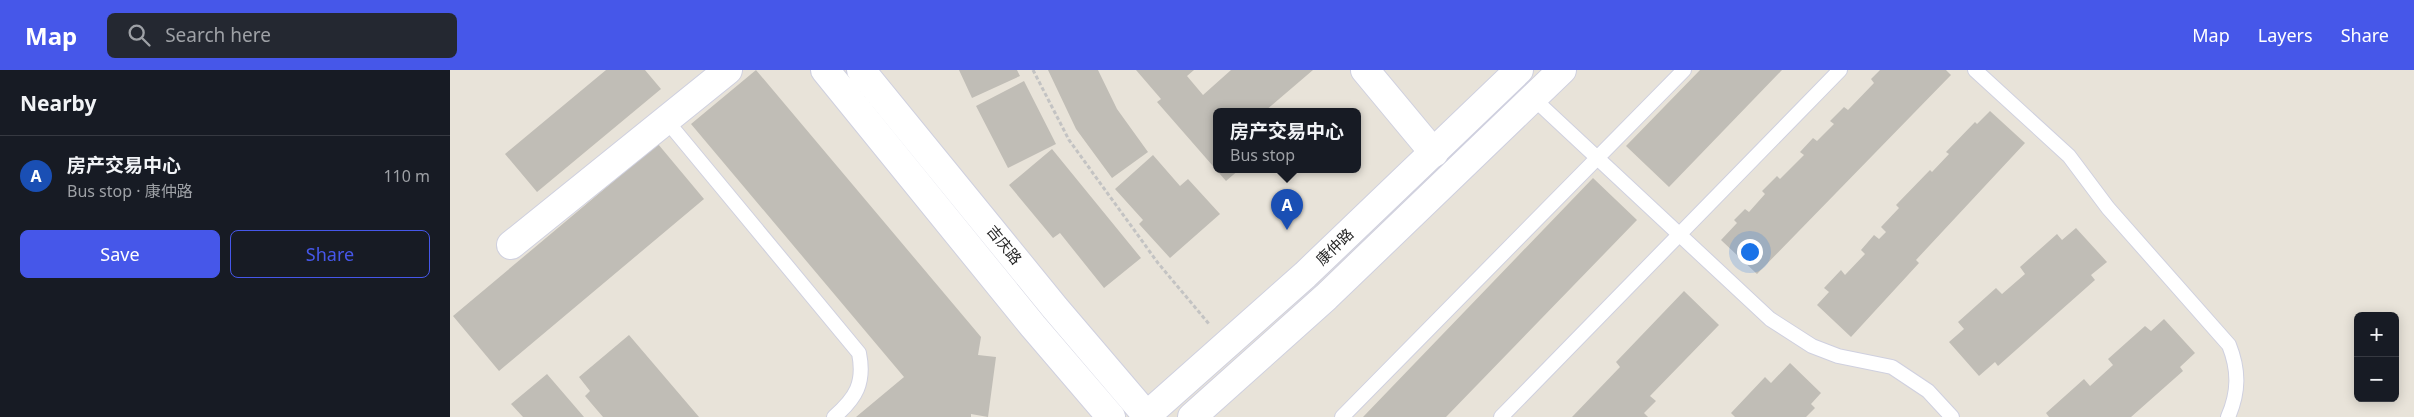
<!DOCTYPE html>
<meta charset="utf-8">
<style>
body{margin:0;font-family:"Noto Sans","Noto Sans SC",sans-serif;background:#242831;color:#f1f3f6}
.controls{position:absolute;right:15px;bottom:15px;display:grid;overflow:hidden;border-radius:8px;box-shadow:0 2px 12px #0003}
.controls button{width:45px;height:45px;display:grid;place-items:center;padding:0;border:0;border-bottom:1px solid #363941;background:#171b24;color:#f1f3f6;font:25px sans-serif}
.you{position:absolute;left:1299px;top:181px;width:18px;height:18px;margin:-12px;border:4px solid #fff;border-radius:50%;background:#1a73e8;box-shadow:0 0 0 8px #1a73e833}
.badge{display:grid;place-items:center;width:32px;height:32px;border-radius:50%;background:#4657e9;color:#fff;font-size:16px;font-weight:700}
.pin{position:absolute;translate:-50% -41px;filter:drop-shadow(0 1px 2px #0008)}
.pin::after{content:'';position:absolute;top:26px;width:18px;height:15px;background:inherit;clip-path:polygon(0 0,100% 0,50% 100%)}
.popup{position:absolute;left:763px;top:38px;width:148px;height:65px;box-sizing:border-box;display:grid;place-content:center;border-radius:8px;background:#171b24;filter:drop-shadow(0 1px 4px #0005);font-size:16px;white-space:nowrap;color:#9ea1a6}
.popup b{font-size:19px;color:#f1f3f6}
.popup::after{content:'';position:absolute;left:50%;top:100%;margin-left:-10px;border:10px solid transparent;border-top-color:#171b24}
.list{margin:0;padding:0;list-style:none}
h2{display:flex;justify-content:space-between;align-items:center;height:65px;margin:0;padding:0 20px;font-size:21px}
h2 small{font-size:16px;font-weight:400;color:#9ea1a6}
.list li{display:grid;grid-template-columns:32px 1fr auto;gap:15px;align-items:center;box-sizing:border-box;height:80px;padding:0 20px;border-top:1px solid #363941}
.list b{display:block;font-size:19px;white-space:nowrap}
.list p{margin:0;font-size:16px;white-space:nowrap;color:#9ea1a6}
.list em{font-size:16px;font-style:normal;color:#9ea1a6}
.actions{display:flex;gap:10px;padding:15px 20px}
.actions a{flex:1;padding:11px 0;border:1px solid #4657e9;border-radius:8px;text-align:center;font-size:18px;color:#4657e9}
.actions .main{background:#4657e9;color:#fff}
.icon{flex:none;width:28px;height:28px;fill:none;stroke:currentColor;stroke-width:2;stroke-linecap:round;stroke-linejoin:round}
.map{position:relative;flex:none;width:1964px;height:347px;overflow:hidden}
header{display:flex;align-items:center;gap:30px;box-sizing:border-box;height:70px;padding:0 25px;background:#4657e9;color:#fff}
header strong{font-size:24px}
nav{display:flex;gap:28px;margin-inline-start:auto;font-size:18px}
.search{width:350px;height:45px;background:#242831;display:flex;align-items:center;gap:12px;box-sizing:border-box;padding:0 18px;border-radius:8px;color:#9ea1a6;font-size:19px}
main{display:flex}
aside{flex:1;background:#171b24}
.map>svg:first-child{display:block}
.building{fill:#c0bdb6}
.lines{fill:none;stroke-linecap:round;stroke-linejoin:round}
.service-casing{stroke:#cfd0df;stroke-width:16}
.minor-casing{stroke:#cfd0df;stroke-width:30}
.tertiary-casing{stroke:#cfd0df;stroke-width:30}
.secondary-casing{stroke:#cfd0df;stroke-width:30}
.path{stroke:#c3c3c3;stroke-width:3;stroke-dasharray:4 2.5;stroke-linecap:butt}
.service{stroke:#fff;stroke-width:14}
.minor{stroke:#fff;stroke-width:28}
.tertiary{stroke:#fff;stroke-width:28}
.secondary{stroke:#fff;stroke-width:28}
.labels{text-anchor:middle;stroke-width:4;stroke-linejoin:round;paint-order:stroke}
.street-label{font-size:15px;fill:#272727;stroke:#fff}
</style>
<header>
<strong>Map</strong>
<div class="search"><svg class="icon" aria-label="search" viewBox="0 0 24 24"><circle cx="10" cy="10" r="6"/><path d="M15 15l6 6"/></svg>Search here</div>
<nav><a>Map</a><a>Layers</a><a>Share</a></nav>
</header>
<main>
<aside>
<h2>Nearby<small></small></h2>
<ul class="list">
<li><span class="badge" style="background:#1a4fb4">A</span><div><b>房产交易中心</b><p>Bus stop · 康仲路</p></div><em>110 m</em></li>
</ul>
<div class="actions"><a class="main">Save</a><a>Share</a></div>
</aside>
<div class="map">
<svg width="1964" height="347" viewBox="0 0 1964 347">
<rect width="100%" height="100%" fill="#e8e3d9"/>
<path class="building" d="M 156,0 L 195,0 L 211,19 L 87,122 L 55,84 Z
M 306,0 L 531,267 L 528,285 L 546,287 L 538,347 L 521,344 L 521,347 L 406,347 L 454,307 L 241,54 Z
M 509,0 L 567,0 L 570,6 L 522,28 Z
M 598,0 L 648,0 L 667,39 L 698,82 L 662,108 L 626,59 Z
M 686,0 L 744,0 L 737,6 L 753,25 L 781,0 L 863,0 L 815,41 L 767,41 L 767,99 L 790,99 L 776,111 L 707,32 L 711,29 Z
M 1250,0 L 1332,0 L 1219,117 L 1176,76 Z
M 1430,0 L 1496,0 L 1501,5 L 1307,204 L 1271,170 L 1287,153 L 1284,150 L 1295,139 L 1299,142 L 1315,124 L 1312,121 L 1327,106 L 1330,109 L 1354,85 L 1350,82 L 1363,68 L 1367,71 L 1384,54 L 1380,51 L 1394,37 L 1398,40 L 1424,13 L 1421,9 Z
M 574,11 L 606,74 L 558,98 L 526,36 Z
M 1540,41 L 1575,73 L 1466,190 L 1469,193 L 1401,267 L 1367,235 L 1379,222 L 1374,218 L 1391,200 L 1395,205 L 1415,184 L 1411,180 L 1424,165 L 1429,169 L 1436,162 L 1431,157 L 1449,138 L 1446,135 L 1480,100 L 1482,102 L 1499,84 L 1496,82 L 1525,52 L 1527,54 Z
M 208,74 L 254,129 L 49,301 L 3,246 Z
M 602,79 L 691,188 L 654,218 L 610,163 L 603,168 L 559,115 Z
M 703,85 L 730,116 L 738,109 L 770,144 L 720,188 L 689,154 L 693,150 L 665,119 Z
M 1143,108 L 1187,150 L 996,347 L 913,347 Z
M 1626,158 L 1657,192 L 1641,205 L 1645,210 L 1548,296 L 1545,292 L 1529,306 L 1499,272 L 1514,259 L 1508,252 L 1546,218 L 1552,224 L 1575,204 L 1570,197 L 1607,164 L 1612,170 Z
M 1234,221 L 1269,255 L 1200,326 L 1206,331 L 1194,343 L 1198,347 L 1122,347 L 1170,297 L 1166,292 Z
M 1714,249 L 1745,283 L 1730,297 L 1733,301 L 1681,347 L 1599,347 L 1596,343 L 1634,309 L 1640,316 L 1663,295 L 1658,289 L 1695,256 L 1701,261 Z
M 179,265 L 249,347 L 153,347 L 135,326 L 140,321 L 129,307 Z
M 1340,293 L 1371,323 L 1361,334 L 1365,338 L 1356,347 L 1285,347 L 1281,343 L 1315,307 L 1321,313 Z
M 97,304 L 134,347 L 73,347 L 61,334 Z"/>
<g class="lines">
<g class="service-casing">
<path id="service" d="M 1525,0 L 1619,86 L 1658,138 L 1779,275 C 1789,300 1789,322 1778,347
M 1083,28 L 1320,249 L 1362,276 L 1388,286 L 1442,297 L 1478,321 L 1502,347
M 216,50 L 409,283 C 415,313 406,328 384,347
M 892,347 L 1234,0
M 1051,347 L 1390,0"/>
</g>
<g class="minor-casing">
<path id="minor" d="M 915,0 L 984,83
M 61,175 L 278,0"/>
</g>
<g class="tertiary-casing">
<path id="tertiary" d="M 375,0 L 583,256 L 661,347
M 411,0 L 605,238 L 698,347"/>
</g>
<g class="secondary-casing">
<path id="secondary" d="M 695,347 L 855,205 L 1069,0
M 742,347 L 876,227 L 1112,0"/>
</g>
<path class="path" d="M 583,0 L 619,70 L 708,193 L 759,254"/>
<use href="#service" class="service"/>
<use href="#minor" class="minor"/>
<use href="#tertiary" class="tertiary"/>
<use href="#secondary" class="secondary"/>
</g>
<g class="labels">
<g class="street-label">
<text transform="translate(554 175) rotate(51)" y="5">吉庆路</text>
<text transform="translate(885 177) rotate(-44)" y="5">康仲路</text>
</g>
</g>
</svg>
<div class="controls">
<button>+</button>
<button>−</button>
</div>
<div class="you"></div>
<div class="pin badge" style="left:837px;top:160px;background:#1a4fb4">A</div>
<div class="popup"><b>房产交易中心</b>Bus stop</div>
</div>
</main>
